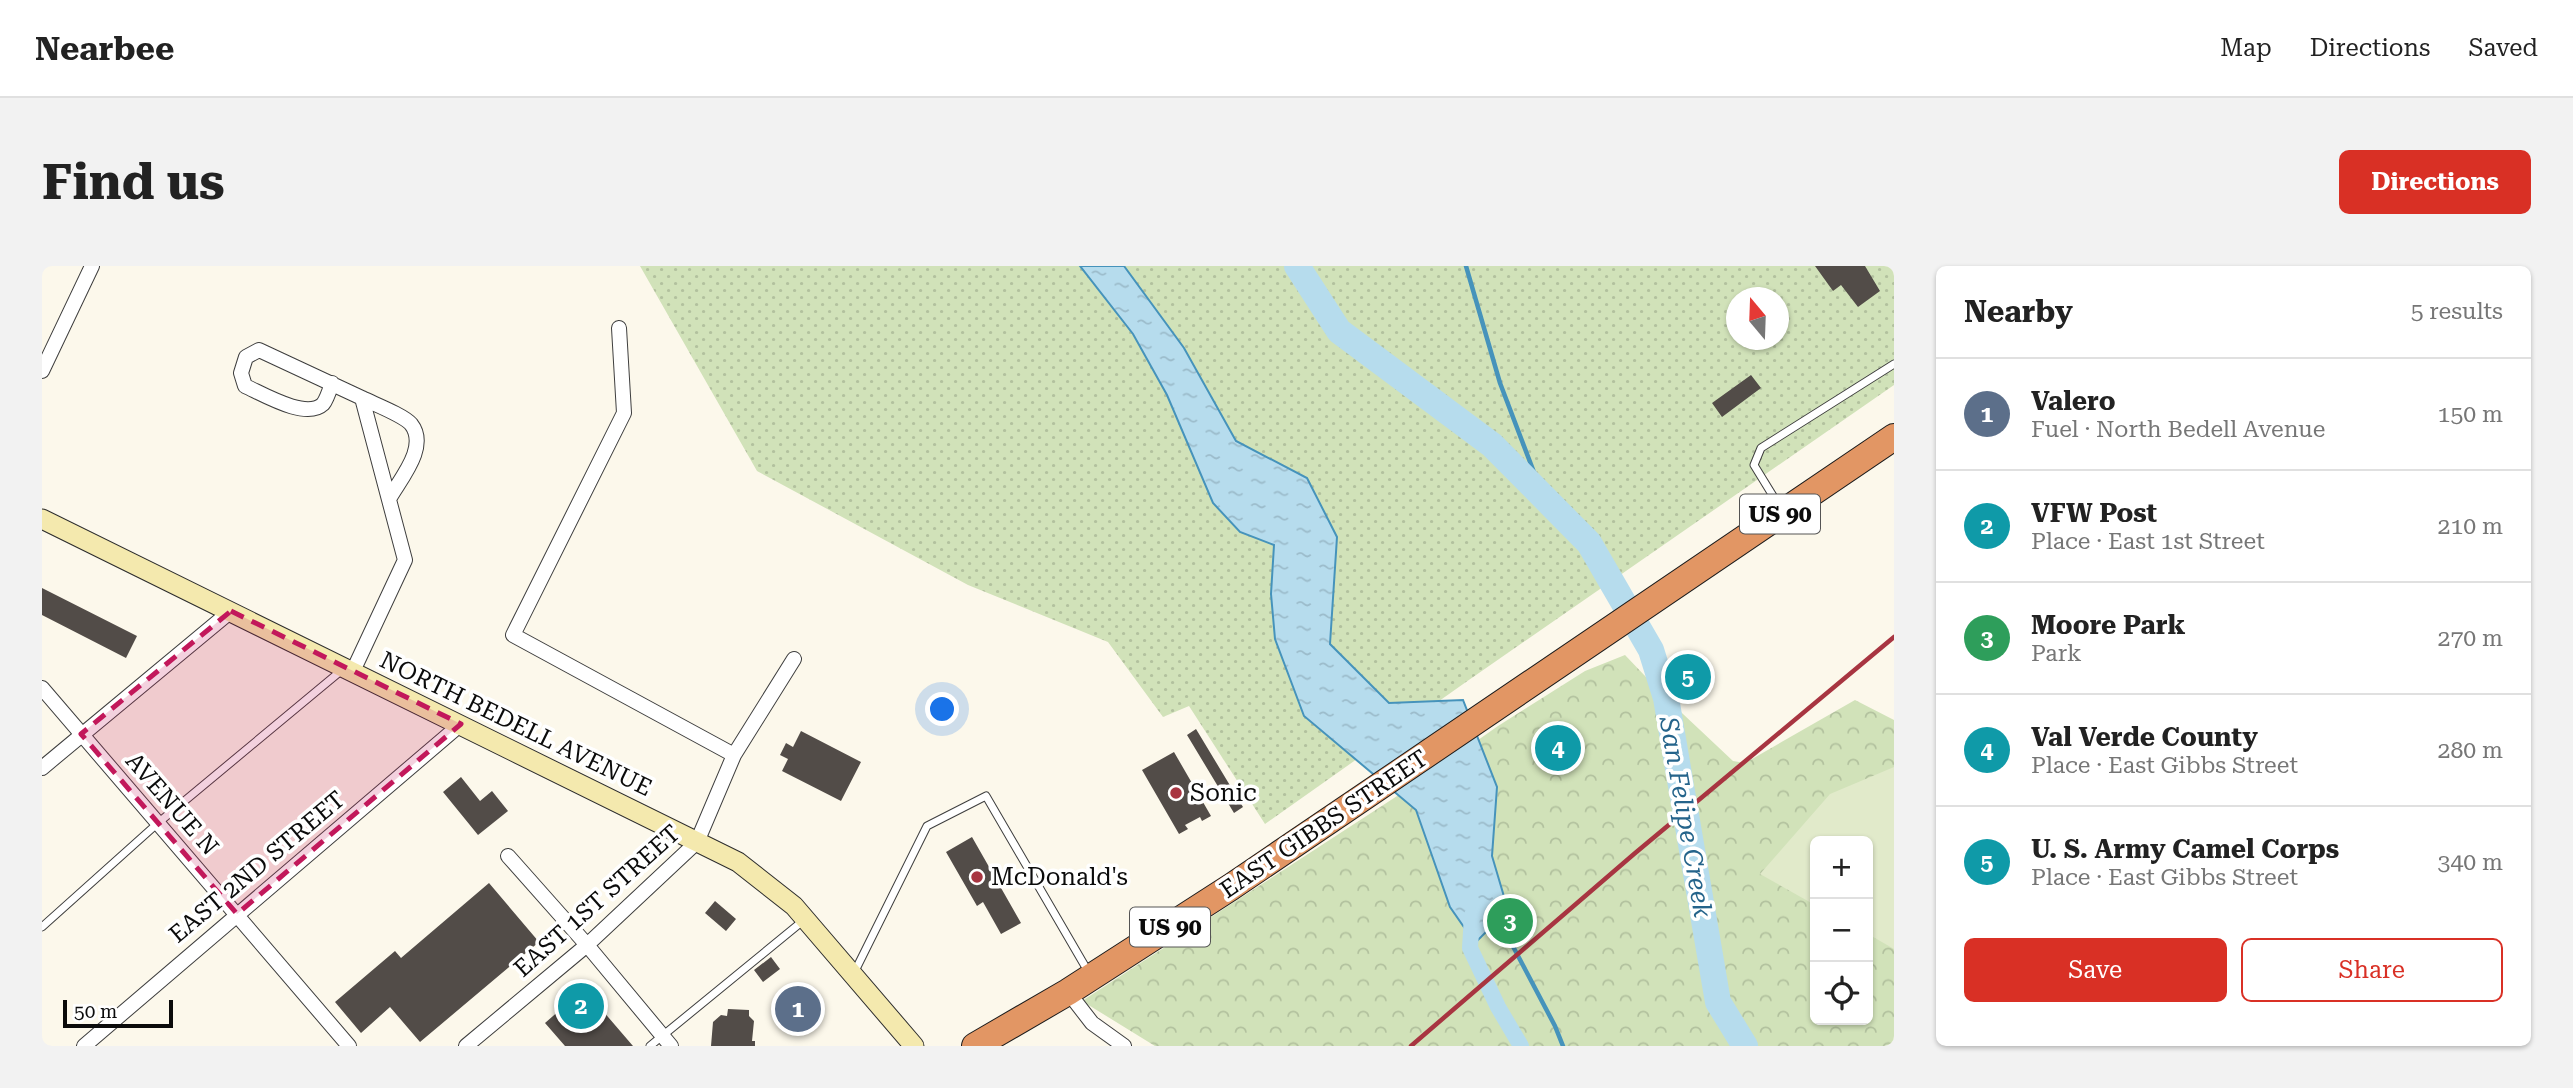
<!DOCTYPE html>
<meta charset="utf-8">
<style>
body{margin:0;font-family:"Roboto Serif",serif;background:#f2f2f2;color:#222}
.controls{position:absolute;right:21px;bottom:21px;display:grid;overflow:hidden;border-radius:10px;box-shadow:0 2px 5px #0004}
.controls button{width:63px;height:63px;display:grid;place-items:center;padding:0;border:0;border-bottom:2px solid #e0e0e0;background:#fff;color:#222;font:35px sans-serif}
.compass{position:absolute;left:1684px;top:21px;width:63px;height:63px;border-radius:50%;background:#fff;box-shadow:0 2px 5px #0004;rotate:341deg}
.scale{position:absolute;left:21px;bottom:18px;width:110px;box-sizing:border-box;padding-left:7px;border:4px solid #0b0b0b;border-top:0;font-size:19px;line-height:24px;white-space:nowrap;color:#0b0b0b;-webkit-text-stroke:5px #fff;paint-order:stroke}
.you{position:absolute;left:901px;top:444px;width:24px;height:24px;margin:-18px;border:5px solid #fff;border-radius:50%;background:#1a73e8;box-shadow:0 0 0 10px #1a73e833}
.badge{display:grid;place-items:center;width:46px;height:46px;border-radius:50%;background:#d93025;color:#fff;font-size:23px;font-weight:700}
.pin{position:absolute;translate:-50% -50%;border:4px solid #fff;box-shadow:0 2px 7px #0006}
.list{margin:0;padding:0;list-style:none}
h2{display:flex;justify-content:space-between;align-items:center;height:91px;margin:0;padding:0 28px;font-size:30px}
h2 small{font-size:23px;font-weight:400;color:#767676}
.list li{display:grid;grid-template-columns:46px 1fr auto;gap:21px;align-items:center;box-sizing:border-box;height:112px;padding:0 28px;border-top:2px solid #e0e0e0}
.list b{display:block;font-size:26px;white-space:nowrap}
.list p{margin:0;font-size:23px;white-space:nowrap;color:#767676}
.list em{font-size:23px;font-style:normal;color:#767676}
.actions{display:flex;gap:14px;padding:21px 28px}
.actions a{flex:1;padding:16px 0;border:2px solid #d93025;border-radius:10px;text-align:center;font-size:24px;color:#d93025}
.actions .main{background:#d93025;color:#fff}
.icon{flex:none;width:38px;height:38px;fill:none;stroke:currentColor;stroke-width:2;stroke-linecap:round;stroke-linejoin:round}
.map{position:relative;flex:none;width:1852px;height:780px;overflow:hidden;border-radius:10px}
header{display:flex;align-items:center;gap:42px;box-sizing:border-box;height:98px;padding:0 35px;background:#fff;border-bottom:2px solid #e0e0e0}
header strong{font-size:33px}
nav{display:flex;gap:38px;margin-inline-start:auto;font-size:24px}
.intro{display:flex;align-items:center;justify-content:space-between;box-sizing:border-box;height:168px;padding:0 42px}
h1{margin:0;font-size:49px}
.button{padding:18px 32px;border-radius:10px;background:#d93025;color:#fff;font-size:24px;font-weight:700}
main{display:flex;gap:42px;padding:0 42px}
aside{flex:1;background:#fff;border-radius:10px;box-shadow:0 2px 5px #0004}
.map>svg:first-child{display:block}
.grass{fill:url(#grass-dots);fill-rule:evenodd}
.park{fill:url(#park-crowns);fill-rule:evenodd}
.pitch{fill:#e1eaca}
.water{fill:url(#water-ripples);stroke:#4693bb;stroke-width:2}
.lines{fill:none;stroke-linecap:round;stroke-linejoin:round}
.stream{stroke:#4693bb;stroke-width:4.5}
.canal{stroke:#b6dced;stroke-width:16}
.river{stroke:#b6dced;stroke-width:26}
.building{fill:#524c48}
.lane-casing{stroke:#3e3e3e;stroke-width:9}
.street-casing{stroke:#3e3e3e;stroke-width:16}
.secondary-casing{stroke:#2d2d2d;stroke-width:21}
.highway-casing{stroke:#1c1c1c;stroke-width:28}
.lane{stroke:#fff;stroke-width:7}
.street{stroke:#fff;stroke-width:14}
.secondary{stroke:#f4e9ae;stroke-width:19}
.highway{stroke:#e29664;stroke-width:26}
.rail{stroke:#a83541;stroke-width:4.5}
.marked{fill:#c2185b;fill-opacity:0.2;stroke:#c2185b;stroke-width:5;stroke-dasharray:14 9;stroke-linejoin:round}
.poi-dot{fill:#a83541;stroke:#fff;stroke-width:2.5}
.labels{text-anchor:middle;stroke-width:7;stroke-linejoin:round;paint-order:stroke}
.shield{fill:#fff;stroke:#545454;stroke-width:2}
.shield-label{font-size:23px;font-weight:bold;fill:#0b0b0b}
.street-label{font-size:24px;fill:#0b0b0b;stroke:#fff}
.poi-label{font-size:24px;fill:#0b0b0b;stroke:#fff;text-anchor:start}
.water-label{font-size:26px;font-style:italic;fill:#25648b;stroke:#fff}
</style>
<header>
<strong>Nearbee</strong>
<nav><a>Map</a><a>Directions</a><a>Saved</a></nav>
</header>
<div class="intro"><h1>Find us</h1><a class="button">Directions</a></div>
<main>
<div class="map">
<svg width="1852" height="780" viewBox="0 0 1852 780">
<defs>
<pattern id="grass-dots" width="8" height="8" patternUnits="userSpaceOnUse" patternTransform="scale(1.75)"><rect width="8" height="8" fill="#d1e2b9"/><path d="M2 2h.1M6 6h.1" fill="none" stroke="#b2c19e" stroke-width="1.8" stroke-linecap="round"/></pattern>
<pattern id="park-crowns" width="20" height="18" patternUnits="userSpaceOnUse" patternTransform="scale(1.75)"><rect width="20" height="18" fill="#d1e2b9"/><path d="M2 6a3 3 0 1 1 6 0M12 15a3 3 0 1 1 6 0" fill="none" stroke="#b2c19e"/></pattern>
<pattern id="water-ripples" width="26" height="14" patternUnits="userSpaceOnUse" patternTransform="scale(1.75)"><rect width="26" height="14" fill="#b6dced"/><path d="M2 4q2-2 4 0t4 0M15 11q2-2 4 0t4 0" fill="none" stroke="#9bbbca"/></pattern>
</defs>
<rect width="100%" height="100%" fill="#fcf8eb"/>
<path class="grass" d="M 598,0 L 1852,0 L 1852,119 L 1424,416 L 1223,558 L 1147,440 L 1121,451 L 1066,376 L 926,319 L 715,205 ZM 1694,32 L 1736,32 L 1736,74 L 1694,74 Z"/>
<path class="park" d="M 1583,389 L 1624,432 L 1691,495 L 1703,497 L 1813,434 L 1852,454 L 1852,780 L 1113,780 L 1040,735 L 1372,519 L 1456,460 L 1543,405 ZM 1773,575 L 1826,575 L 1826,754 L 1773,754 Z"/>
<path class="pitch" d="M 1852,501 L 1852,683 L 1826,668 L 1826,575 L 1773,575 L 1773,639 L 1718,608 L 1788,528 Z"/>
<path class="water" d="M 1038,0 L 1082,0 L 1142,82 L 1194,175 L 1265,212 L 1295,271 L 1288,378 L 1347,437 L 1421,434 L 1455,521 L 1450,590 L 1466,644 L 1433,677 L 1408,641 L 1374,544 L 1262,450 L 1233,373 L 1229,328 L 1232,279 L 1198,266 L 1171,237 L 1125,129 L 1091,68 Z"/>
<g class="lines">
<path class="stream" d="M 1424,0 L 1458,117 L 1501,230
M 1455,650 L 1513,760 L 1521,780"/>
<path class="canal" d="M 1430,649 L 1428,682 L 1456,741 L 1479,780"/>
<path class="river" d="M 1255,0 L 1297,65 L 1450,179 L 1547,277 L 1609,384 L 1624,432 L 1676,736 L 1703,780"/>
</g>
<path class="building" d="M 1773,0 L 1823,0 L 1838,25 L 1816,41 L 1799,19 L 1791,25 Z
M 1709,109 L 1719,122 L 1680,151 L 1670,137 Z
M 0,322 L 95,370 L 84,392 L 0,349 Z
M 1154,463 L 1201,541 L 1192,547 L 1145,469 Z
M 759,465 L 819,496 L 799,535 L 740,505 L 746,493 L 738,489 L 744,477 L 751,481 Z
M 1132,486 L 1169,550 L 1160,555 L 1158,551 L 1143,559 L 1146,563 L 1137,568 L 1100,504 Z
M 419,511 L 438,535 L 450,525 L 466,545 L 436,569 L 401,526 Z
M 930,571 L 979,657 L 959,668 L 941,636 L 935,640 L 904,586 Z
M 447,617 L 497,676 L 378,776 L 348,741 L 319,767 L 293,736 L 353,685 L 359,692 Z
M 673,635 L 694,653 L 684,665 L 663,647 Z
M 729,691 L 738,703 L 721,716 L 712,704 Z
M 542,723 L 591,780 L 523,780 L 503,757 Z
M 752,726 L 772,751 L 761,760 L 740,735 Z
M 686,743 L 707,744 L 707,750 L 712,755 L 710,775 L 713,775 L 713,780 L 669,780 L 671,756 L 679,749 L 685,750 Z"/>
<g class="lines">
<g class="lane-casing">
<path id="lane" d="M 1739,243 L 1712,199 L 1719,182 L 1852,98
M 0,661 L 116,557 L 300,404
M 813,705 L 885,560 L 944,530 L 1047,707
M 608,780 L 762,654"/>
</g>
<g class="street-casing">
<path id="street" d="M 577,62 L 582,147 L 471,369 L 692,489
M 0,105 L 50,0
M 290,117 C 288,123 285,133 281,138 C 264,154 221,128 203,120 L 199,107 L 204,91 L 217,84 L 320,132 L 363,294 L 311,405
M 320,132 C 332,138 361,149 369,158 C 387,181 358,213 347,233
M 0,422 L 307,780
M 0,502 L 189,345
M 466,590 L 545,679 L 629,780
M 1026,726 L 1050,757 L 1082,780
M 42,780 L 419,458
M 424,780 L 545,679 L 655,576 L 692,489 L 752,393"/>
</g>
<g class="secondary-casing">
<path id="secondary" d="M 0,253 L 696,596 L 752,640 L 872,780"/>
</g>
<g class="highway-casing">
<path id="highway" d="M 933,780 L 1026,726 L 1189,621 L 1852,171"/>
</g>
<use href="#lane" class="lane"/>
<use href="#street" class="street"/>
<use href="#secondary" class="secondary"/>
<use href="#highway" class="highway"/>
<path class="rail" d="M 1369,780 L 1592,588 L 1852,371"/>
</g>
<path class="marked" d="M 189,345 L 419,458 L 195,648 L 39,468 Z"/>
<g class="poi-dot">
<circle cx="1134" cy="527" r="7"/>
<circle cx="935" cy="611" r="7"/>
</g>
<g class="labels">
<g class="shield">
<rect x="1698" y="228.5" width="80" height="39" rx="5"/>
<rect x="1088" y="641.5" width="80" height="39" rx="5"/>
</g>
<g class="shield-label">
<text x="1738" y="256">US 90</text>
<text x="1128" y="669">US 90</text>
</g>
<g class="street-label">
<text transform="translate(474 458) rotate(26)" y="8">NORTH BEDELL AVENUE</text>
<text transform="translate(130 538) rotate(49)" y="8">AVENUE N</text>
<text transform="translate(1282 558) rotate(-34)" y="8">EAST GIBBS STREET</text>
<text transform="translate(215 601) rotate(-40)" y="8">EAST 2ND STREET</text>
<text transform="translate(555 635) rotate(-42)" y="8">EAST 1ST STREET</text>
</g>
<g class="poi-label">
<text x="1148" y="535">Sonic</text>
<text x="949" y="619">McDonald's</text>
</g>
<g class="water-label">
<text transform="translate(1644 551) rotate(80)" y="9">San Felipe Creek</text>
</g>
</g>
</svg>
<div class="controls">
<button>+</button>
<button>−</button>
<button><svg class="icon" aria-label="locate" viewBox="0 0 24 24"><circle cx="12" cy="12" r="6"/><path d="M12 2v4M12 18v4M2 12h4M18 12h4"/></svg></button>
</div>
<svg class="compass" viewBox="-18 -18 36 36"><path d="M0-13l5 13h-10z" fill="#e53935"/><path d="M0 13l5-13h-10z" fill="#767676"/></svg>
<div class="scale">50 m</div>
<div class="you"></div>
<div class="pin badge" style="left:756px;top:743px;background:#5c6f8a">1</div>
<div class="pin badge" style="left:539px;top:740px;background:#0f9aa8">2</div>
<div class="pin badge" style="left:1468px;top:655px;background:#2e9e5b">3</div>
<div class="pin badge" style="left:1516px;top:482px;background:#0f9aa8">4</div>
<div class="pin badge" style="left:1646px;top:411px;background:#0f9aa8">5</div>
</div>
<aside>
<h2>Nearby<small>5 results</small></h2>
<ul class="list">
<li><span class="badge" style="background:#5c6f8a">1</span><div><b>Valero</b><p>Fuel · North Bedell Avenue</p></div><em>150 m</em></li>
<li><span class="badge" style="background:#0f9aa8">2</span><div><b>VFW Post</b><p>Place · East 1st Street</p></div><em>210 m</em></li>
<li><span class="badge" style="background:#2e9e5b">3</span><div><b>Moore Park</b><p>Park</p></div><em>270 m</em></li>
<li><span class="badge" style="background:#0f9aa8">4</span><div><b>Val Verde County</b><p>Place · East Gibbs Street</p></div><em>280 m</em></li>
<li><span class="badge" style="background:#0f9aa8">5</span><div><b>U. S. Army Camel Corps</b><p>Place · East Gibbs Street</p></div><em>340 m</em></li>
</ul>
<div class="actions"><a class="main">Save</a><a>Share</a></div>
</aside>
</main>
